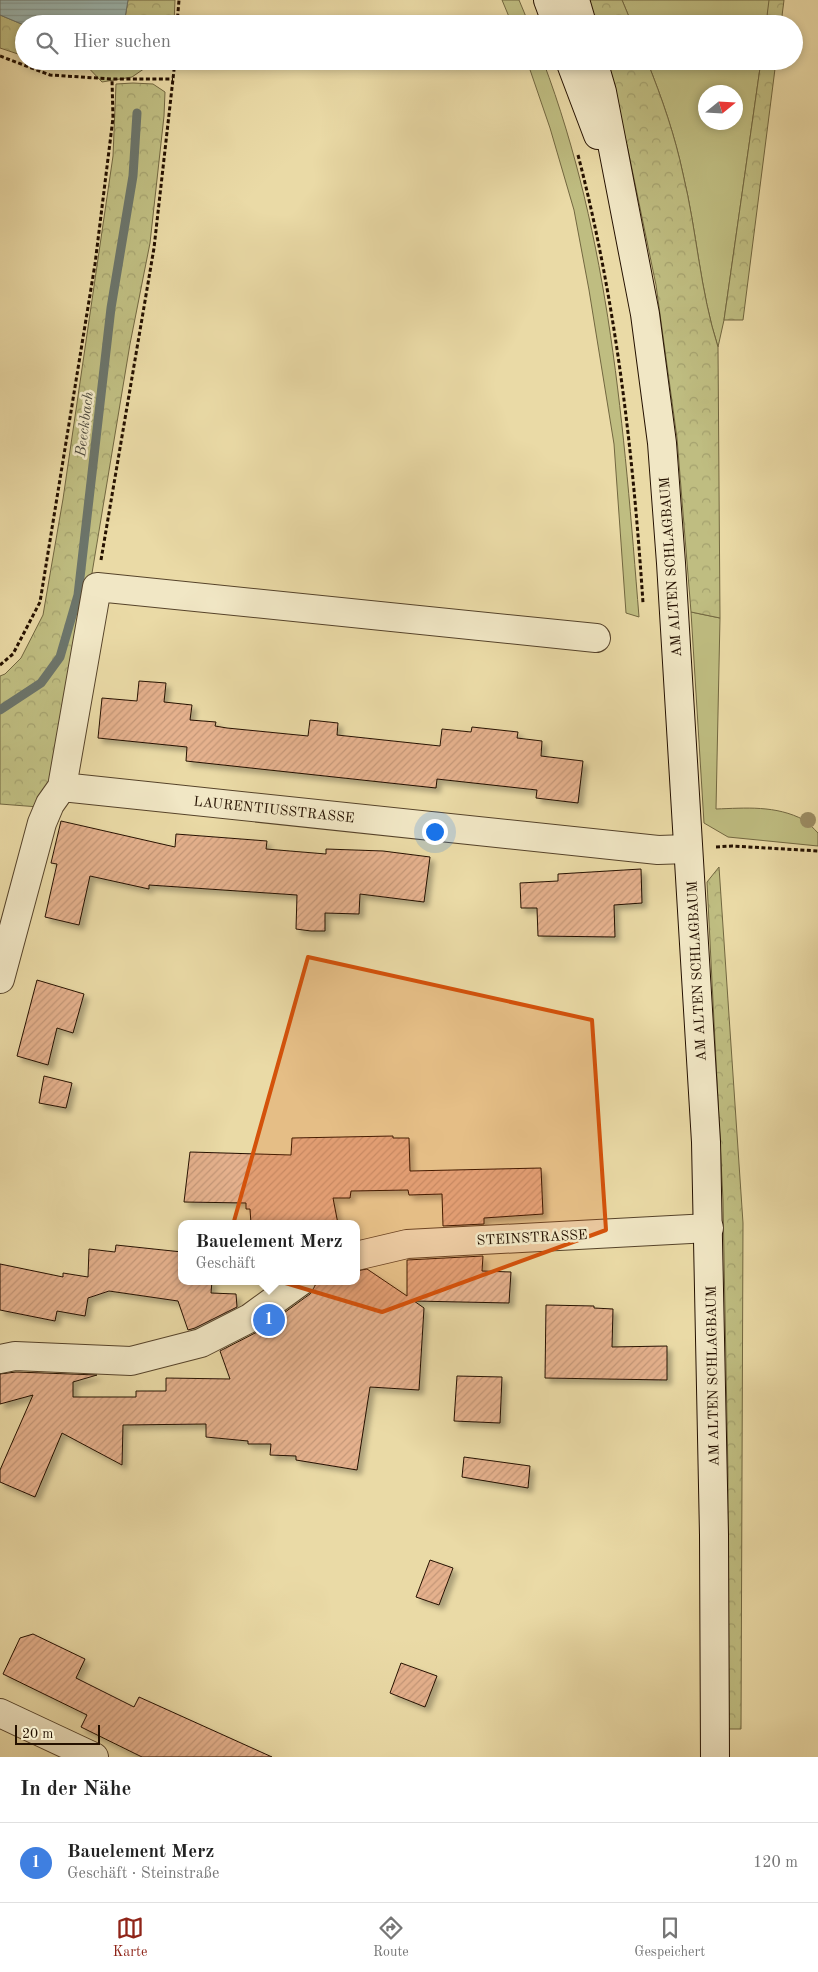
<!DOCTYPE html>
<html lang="de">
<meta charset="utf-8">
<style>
body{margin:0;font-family:"Old Standard TT",serif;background:#f2f2f2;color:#222}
.compass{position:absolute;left:698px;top:85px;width:45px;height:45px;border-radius:50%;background:#fff;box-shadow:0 2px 8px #0003;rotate:72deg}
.scale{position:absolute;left:15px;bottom:12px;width:85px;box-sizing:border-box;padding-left:5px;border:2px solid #251100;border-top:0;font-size:14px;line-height:18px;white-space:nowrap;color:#251100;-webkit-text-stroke:4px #f1e7c5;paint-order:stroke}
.you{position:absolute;left:434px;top:831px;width:18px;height:18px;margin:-12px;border:4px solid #fff;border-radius:50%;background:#1a73e8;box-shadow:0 0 0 8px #1a73e833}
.badge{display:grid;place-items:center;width:32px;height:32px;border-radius:50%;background:#8f2418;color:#fff;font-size:16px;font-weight:700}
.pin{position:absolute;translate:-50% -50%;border:2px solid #fff;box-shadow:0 1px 5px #0006}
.popup{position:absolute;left:178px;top:1220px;width:182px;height:65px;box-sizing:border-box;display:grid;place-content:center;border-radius:10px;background:#fff;filter:drop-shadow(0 1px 4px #0005);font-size:16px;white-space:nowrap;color:#767676}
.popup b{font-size:19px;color:#222}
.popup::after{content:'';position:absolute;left:50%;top:100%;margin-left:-10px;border:10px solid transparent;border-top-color:#fff}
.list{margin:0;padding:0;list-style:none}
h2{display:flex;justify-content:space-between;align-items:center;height:65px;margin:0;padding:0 20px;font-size:21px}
h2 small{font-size:16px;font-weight:400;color:#767676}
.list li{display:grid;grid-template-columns:32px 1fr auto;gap:15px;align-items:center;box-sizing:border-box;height:80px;padding:0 20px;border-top:1px solid #e0e0e0}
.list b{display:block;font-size:19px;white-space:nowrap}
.list p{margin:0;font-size:16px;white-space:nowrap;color:#767676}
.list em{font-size:16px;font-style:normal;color:#767676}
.icon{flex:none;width:28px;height:28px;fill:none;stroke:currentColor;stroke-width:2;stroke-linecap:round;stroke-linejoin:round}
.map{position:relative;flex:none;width:818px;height:1757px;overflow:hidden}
.search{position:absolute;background:#fff;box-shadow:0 2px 8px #0003;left:15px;right:15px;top:15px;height:55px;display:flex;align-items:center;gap:12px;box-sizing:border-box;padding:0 18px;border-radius:28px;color:#767676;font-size:19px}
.sheet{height:145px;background:#fff}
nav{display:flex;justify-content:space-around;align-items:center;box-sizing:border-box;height:70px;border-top:1px solid #e0e0e0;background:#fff;font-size:14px;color:#767676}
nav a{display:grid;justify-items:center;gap:2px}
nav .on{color:#8f2418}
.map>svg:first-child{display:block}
.grass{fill:#bfbd81;stroke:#726740;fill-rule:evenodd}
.forest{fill:url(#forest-crowns);stroke:#726740}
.water{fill:url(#water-rules);stroke:#6c756b}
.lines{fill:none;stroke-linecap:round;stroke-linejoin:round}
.stream{stroke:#6c756b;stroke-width:9}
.building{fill:url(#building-hatch);stroke:#251100;filter:url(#shadow)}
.street-casing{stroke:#56432a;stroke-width:30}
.secondary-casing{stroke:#251100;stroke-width:30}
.path{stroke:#251100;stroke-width:3;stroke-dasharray:4 2.5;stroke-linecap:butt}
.street{stroke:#f1e7c5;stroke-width:28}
.secondary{stroke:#f1e7c5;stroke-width:28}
.tree{fill:#9b8c63}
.marked{fill:#d4520b;fill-opacity:0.2;stroke:#d4520b;stroke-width:4;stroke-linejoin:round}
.labels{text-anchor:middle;stroke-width:5;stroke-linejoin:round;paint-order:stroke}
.street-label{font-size:14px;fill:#251100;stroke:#f1e7c5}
.water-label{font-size:15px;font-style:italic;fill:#4f4b3e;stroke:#f1e7c5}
</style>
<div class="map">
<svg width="818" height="1757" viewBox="0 0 818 1757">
<defs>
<pattern id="forest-crowns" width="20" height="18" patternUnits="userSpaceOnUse" patternTransform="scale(1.25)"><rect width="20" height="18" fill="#bfbd81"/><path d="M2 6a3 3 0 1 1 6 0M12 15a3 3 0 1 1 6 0" fill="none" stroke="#a4a16e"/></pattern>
<pattern id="water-rules" width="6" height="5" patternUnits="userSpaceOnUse" patternTransform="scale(1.25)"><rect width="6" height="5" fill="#9cb8b2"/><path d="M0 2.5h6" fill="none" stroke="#869d97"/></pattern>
<pattern id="building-hatch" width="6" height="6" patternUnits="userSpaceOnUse" patternTransform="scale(1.25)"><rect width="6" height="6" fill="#e5b18d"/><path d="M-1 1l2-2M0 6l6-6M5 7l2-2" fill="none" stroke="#c49778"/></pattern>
<filter id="shadow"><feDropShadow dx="4.5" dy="4.5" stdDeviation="2.5" flood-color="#0004"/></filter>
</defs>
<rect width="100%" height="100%" fill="#eadaa6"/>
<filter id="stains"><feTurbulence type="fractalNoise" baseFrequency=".004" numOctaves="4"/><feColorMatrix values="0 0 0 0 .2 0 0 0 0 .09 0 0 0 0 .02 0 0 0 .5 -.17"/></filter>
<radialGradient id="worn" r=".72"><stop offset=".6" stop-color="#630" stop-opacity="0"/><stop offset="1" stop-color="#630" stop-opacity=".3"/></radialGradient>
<path class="grass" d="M 502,0 L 519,0 L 529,24 L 512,24 Z
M 622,0 L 770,0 L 766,24 L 632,24 Z
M 82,61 L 136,61 L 139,65 L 154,62 L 132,77 L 102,82 Z
M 527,61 L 543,61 C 610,238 624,430 639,617 L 626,613 L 614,444 L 589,290 L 574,210 L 550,128 Z
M 647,61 L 761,61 L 724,320 L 718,347 C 700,291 697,232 683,174 C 675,136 662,98 647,61 ZM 706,92 L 736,92 L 736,122 L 706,122 Z
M 691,612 L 720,618 L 716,809 C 745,808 776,805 804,820 C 809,823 814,829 818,833 L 818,846 L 728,837 L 704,823 Z"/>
<path class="forest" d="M 128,0 L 175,0 L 174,24 L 124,24 Z
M 580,0 L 622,0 L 632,24 L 588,24 Z
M 769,0 L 784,0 L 781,24 L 766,24 Z
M 0,15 L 24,25 L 24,56 L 0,48 Z
M 600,61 L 647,61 C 662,98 675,136 683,174 C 697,232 700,291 718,347 L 720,618 L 691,612 L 677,438 L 656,285 L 627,145 Z
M 761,61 L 776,61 L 743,320 L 724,320 Z
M 133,83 L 153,84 L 165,92 L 164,116 L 150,243 L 130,344 L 64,742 L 54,775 L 39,807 L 0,804 L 0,676 L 5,674 L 21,658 L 43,615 L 63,499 L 113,156 L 116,84 Z
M 719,867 L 743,1223 L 741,1729 L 727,1729 L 728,1475 L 723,1200 L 707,882 Z"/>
<path class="water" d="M 0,0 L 128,0 L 124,24 L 24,24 L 24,25 L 0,15 Z"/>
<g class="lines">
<path class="stream" d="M 0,710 L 41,683 L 60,657 L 78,595 L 111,308 L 133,176 L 137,113"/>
</g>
<path class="building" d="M 139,681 L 166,683 L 164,702 L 192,705 L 190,720 L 216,722 L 215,726 L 227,728 L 308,736 L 310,720 L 338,723 L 337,735 L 440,746 L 442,729 L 471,732 L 472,727 L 518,732 L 517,738 L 542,741 L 541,756 L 583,761 L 578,803 L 536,798 L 537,790 L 437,779 L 436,788 L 186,761 L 187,747 L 98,738 L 102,698 L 137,701 Z
M 61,821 L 175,847 L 176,834 L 267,841 L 266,849 L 326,854 L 326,849 L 383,851 L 430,857 L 424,902 L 360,894 L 359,914 L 325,913 L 325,931 L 311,931 L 296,929 L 297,895 L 149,885 L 149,889 L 90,876 L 79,925 L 45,917 L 57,864 L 51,863 Z
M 641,869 L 642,903 L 614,905 L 615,937 L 538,936 L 537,908 L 521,908 L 520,883 L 558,881 L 558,874 Z
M 37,980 L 84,994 L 73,1033 L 57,1028 L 48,1065 L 17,1056 Z
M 44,1076 L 72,1083 L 66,1108 L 39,1103 Z
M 393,1136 L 393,1138 L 409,1138 L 410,1171 L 541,1168 L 543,1214 L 484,1218 L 484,1224 L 443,1226 L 442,1194 L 409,1195 L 408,1190 L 351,1191 L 350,1198 L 333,1198 L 338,1224 L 251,1224 L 250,1209 L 246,1209 L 246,1203 L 184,1202 L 190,1152 L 291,1155 L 292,1138 Z
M 116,1245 L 182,1252 L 182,1281 L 212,1281 L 211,1293 L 236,1294 L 237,1307 L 195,1328 L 188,1330 L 178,1301 L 109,1291 L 88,1298 L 85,1316 L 57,1311 L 55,1321 L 0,1310 L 0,1264 L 63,1277 L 63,1273 L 88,1277 L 89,1249 L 115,1252 Z
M 483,1256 L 482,1271 L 511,1272 L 509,1303 L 414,1301 L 424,1308 L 419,1390 L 370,1387 L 357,1470 L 296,1460 L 296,1456 L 270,1455 L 271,1444 L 248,1444 L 248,1441 L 206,1437 L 206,1424 L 123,1425 L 122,1465 L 62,1433 L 35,1497 L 0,1482 L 0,1470 L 33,1395 L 0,1404 L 0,1374 L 16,1372 L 97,1375 L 73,1382 L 73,1397 L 136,1397 L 136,1391 L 166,1391 L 166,1378 L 230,1379 L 220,1351 L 259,1331 L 310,1294 L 316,1284 L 320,1281 L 356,1281 L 356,1271 L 367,1269 L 407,1296 L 407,1260 Z
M 546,1305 L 594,1306 L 594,1308 L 613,1309 L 612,1347 L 667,1346 L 667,1380 L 545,1378 Z
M 457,1376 L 502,1377 L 500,1423 L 454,1421 Z
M 464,1457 L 530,1466 L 528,1488 L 462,1477 Z
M 430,1560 L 453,1568 L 439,1605 L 416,1597 Z
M 33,1634 L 85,1659 L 76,1678 L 134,1707 L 139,1697 L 272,1757 L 142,1757 L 81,1727 L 87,1715 L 3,1674 L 20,1638 Z
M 401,1663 L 437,1676 L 425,1707 L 390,1693 Z"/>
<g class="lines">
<g class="street-casing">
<path id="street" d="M 62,787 L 658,850 L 688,849
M 0,979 L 42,823 L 50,804 L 62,787 L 97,587 L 596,638
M 356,1256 L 407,1244 L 709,1228
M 0,1359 L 15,1356 L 131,1361 L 201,1343 L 250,1318 L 301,1281
M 0,1713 L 94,1757"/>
</g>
<g class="secondary-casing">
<path id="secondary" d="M 548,0 L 557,24
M 575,0 L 582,24
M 570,61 L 598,135
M 593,61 L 602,92 L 645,314 L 662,443 L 671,563 L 706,1142 L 714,1535 L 715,1757"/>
</g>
<path class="path" d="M 177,24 L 179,0
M 0,56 L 50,75 L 112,79 L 173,79
M 578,155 C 616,301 633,452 643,603
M 101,560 L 154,248 L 175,61
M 0,665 L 13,654 L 40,602 L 95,264 L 113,118 L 112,79
M 716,847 L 732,846 L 818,851"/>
<use href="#street" class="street"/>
<use href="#secondary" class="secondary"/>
</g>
<circle class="tree" cx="808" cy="820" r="8"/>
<path class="marked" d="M 308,957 L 592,1020 L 606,1230 L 382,1312 L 222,1264 Z"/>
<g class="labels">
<g class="street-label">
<text transform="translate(670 567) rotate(-94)" y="5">AM ALTEN SCHLAGBAUM</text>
<text transform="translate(274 809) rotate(6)" y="5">LAURENTIUSSTRASSE</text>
<text transform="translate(696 971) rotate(-93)" y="5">AM ALTEN SCHLAGBAUM</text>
<text transform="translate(532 1237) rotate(-3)" y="5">STEINSTRASSE</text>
<text transform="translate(712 1376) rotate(-91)" y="5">AM ALTEN SCHLAGBAUM</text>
</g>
<g class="water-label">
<text transform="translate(84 424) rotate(-83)" y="5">Beeckbach</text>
</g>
</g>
<rect width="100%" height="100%" filter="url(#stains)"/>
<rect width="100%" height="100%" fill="url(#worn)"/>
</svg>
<svg class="compass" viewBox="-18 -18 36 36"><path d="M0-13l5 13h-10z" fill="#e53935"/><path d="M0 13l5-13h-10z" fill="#767676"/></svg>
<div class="scale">20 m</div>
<div class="you"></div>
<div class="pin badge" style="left:269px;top:1320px;background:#3f7fe0">1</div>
<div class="popup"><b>Bauelement Merz</b>Geschäft</div>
<div class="search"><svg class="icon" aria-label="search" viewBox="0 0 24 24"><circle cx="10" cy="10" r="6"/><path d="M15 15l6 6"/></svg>Hier suchen</div>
</div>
<section class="sheet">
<h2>In der Nähe<small></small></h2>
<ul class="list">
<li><span class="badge" style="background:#3f7fe0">1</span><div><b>Bauelement Merz</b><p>Geschäft · Steinstraße</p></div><em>120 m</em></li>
</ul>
</section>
<nav>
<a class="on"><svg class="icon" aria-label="map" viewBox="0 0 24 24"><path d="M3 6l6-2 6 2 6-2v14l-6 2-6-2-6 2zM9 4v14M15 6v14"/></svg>Karte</a>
<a><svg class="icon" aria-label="directions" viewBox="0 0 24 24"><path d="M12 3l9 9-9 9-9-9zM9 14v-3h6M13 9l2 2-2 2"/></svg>Route</a>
<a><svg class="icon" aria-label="saved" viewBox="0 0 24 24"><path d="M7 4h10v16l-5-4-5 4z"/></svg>Gespeichert</a>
</nav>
